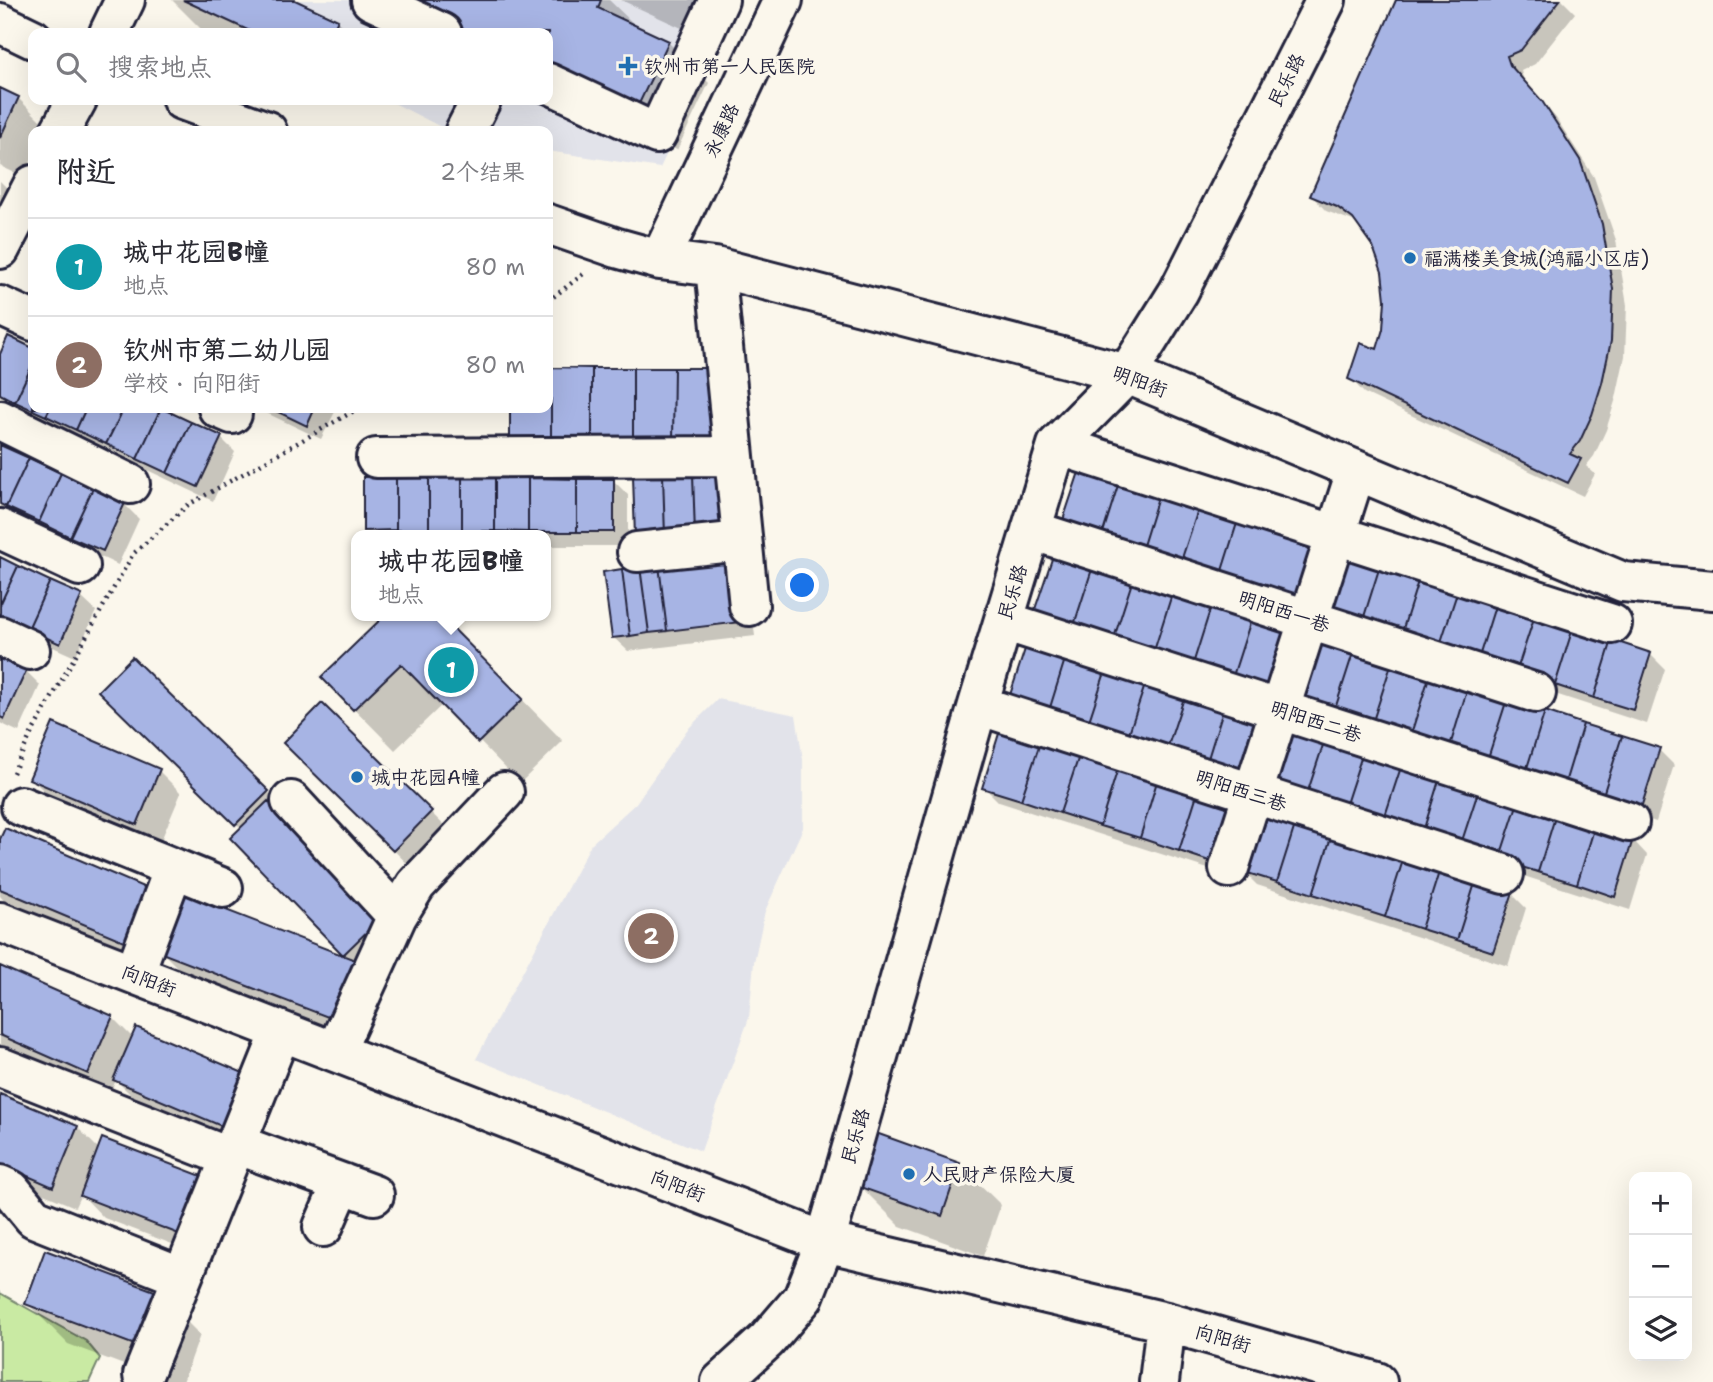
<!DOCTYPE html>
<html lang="zh">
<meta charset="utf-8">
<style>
body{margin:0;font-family:"Shantell Sans","LXGW WenKai TC",sans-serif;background:#f7f7f7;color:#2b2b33}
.controls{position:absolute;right:21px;bottom:21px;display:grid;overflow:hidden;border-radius:14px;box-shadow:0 7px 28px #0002}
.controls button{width:63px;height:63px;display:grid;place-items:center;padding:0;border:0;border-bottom:2px solid #e1e1e2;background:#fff;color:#2b2b33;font:35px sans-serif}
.you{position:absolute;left:803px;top:586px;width:24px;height:24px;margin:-18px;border:5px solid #fff;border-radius:50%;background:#1a73e8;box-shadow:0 0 0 10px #1a73e833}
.badge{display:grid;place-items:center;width:46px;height:46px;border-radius:50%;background:#1f6fb2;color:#fff;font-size:23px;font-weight:700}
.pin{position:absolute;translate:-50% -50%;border:4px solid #fff;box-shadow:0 2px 7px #0006}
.popup{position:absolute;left:351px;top:530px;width:200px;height:91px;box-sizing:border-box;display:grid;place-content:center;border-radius:14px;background:#fff;filter:drop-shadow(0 2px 5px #0005);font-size:23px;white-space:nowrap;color:#7c7c81}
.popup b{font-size:26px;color:#2b2b33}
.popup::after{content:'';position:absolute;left:50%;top:100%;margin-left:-14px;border:14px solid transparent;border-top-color:#fff}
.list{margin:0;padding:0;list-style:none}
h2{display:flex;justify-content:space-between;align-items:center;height:91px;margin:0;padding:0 28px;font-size:30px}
h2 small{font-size:23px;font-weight:400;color:#7c7c81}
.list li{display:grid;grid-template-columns:46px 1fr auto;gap:21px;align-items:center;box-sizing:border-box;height:98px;padding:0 28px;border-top:2px solid #e1e1e2}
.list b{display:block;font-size:26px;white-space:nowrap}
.list p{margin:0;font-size:23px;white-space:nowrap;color:#7c7c81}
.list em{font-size:23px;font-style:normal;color:#7c7c81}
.icon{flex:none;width:38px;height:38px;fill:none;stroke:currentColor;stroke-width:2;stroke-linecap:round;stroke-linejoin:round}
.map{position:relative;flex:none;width:1713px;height:1382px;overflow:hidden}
.search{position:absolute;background:#fff;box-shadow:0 7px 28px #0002;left:28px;top:28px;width:525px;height:77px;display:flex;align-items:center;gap:18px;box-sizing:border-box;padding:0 24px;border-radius:14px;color:#7c7c81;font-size:26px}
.panel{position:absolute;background:#fff;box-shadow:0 7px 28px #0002;left:28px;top:126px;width:525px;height:287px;border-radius:14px}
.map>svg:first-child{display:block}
.built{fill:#e2e3ea}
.green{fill:#c9eaa3;stroke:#76866f;stroke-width:2}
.shadow{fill:#0003}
.building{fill:#a7b4e4;stroke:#22223b;stroke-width:2}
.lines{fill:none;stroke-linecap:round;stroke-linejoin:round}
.minor-casing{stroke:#22223b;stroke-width:44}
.path{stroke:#22223b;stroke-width:4.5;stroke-dasharray:2 5;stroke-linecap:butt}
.minor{stroke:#fbf7ec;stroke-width:38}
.poi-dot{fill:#1f6fb2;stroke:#fbf7ec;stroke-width:2.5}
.labels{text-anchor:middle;stroke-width:7;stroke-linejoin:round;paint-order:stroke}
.poi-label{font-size:19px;fill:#22223b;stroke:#fbf7ec;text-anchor:start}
.street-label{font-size:19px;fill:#22223b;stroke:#fbf7ec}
</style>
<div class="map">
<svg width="1713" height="1382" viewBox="0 0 1713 1382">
<rect width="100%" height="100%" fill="#fbf7ec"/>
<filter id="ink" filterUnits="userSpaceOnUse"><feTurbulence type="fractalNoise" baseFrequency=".0143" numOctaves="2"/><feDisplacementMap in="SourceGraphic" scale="14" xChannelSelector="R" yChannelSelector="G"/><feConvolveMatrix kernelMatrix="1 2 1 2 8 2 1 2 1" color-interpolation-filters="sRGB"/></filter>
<g filter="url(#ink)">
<path class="built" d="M 183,0 L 740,0 L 660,168 L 548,151 L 548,131 L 449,131 L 388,100 L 548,100 L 548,33 L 254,33 Z
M 718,699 L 796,715 L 803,760 L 803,828 L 765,911 L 754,962 L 749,1018 L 701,1151 L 476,1059 L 591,844 L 636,803 L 687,730 Z"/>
<path class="green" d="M 0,1293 L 86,1341 L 100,1358 L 89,1382 L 0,1382 Z"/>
<path class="shadow" d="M 172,0 L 291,0 L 337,21 L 349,33 L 210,33 L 201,29 Z
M 396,0 L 609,0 L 638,28 L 668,42 L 709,83 L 677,150 L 548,90 L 548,33 L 429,33 Z
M 621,0 L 700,0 L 686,30 Z
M 1398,0 L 1562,0 L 1575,13 L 1535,64 L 1521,71 L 1524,81 L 1556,118 L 1594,177 L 1616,240 L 1627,305 L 1625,356 L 1616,398 L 1606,430 L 1594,456 L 1586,466 L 1595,474 L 1583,496 L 1364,393 L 1350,378 L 1378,351 L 1385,329 L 1387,300 L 1384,271 L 1374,247 L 1360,226 L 1353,221 L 1326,211 L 1312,196 Z
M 0,90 L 18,98 L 47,127 L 45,131 L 33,131 L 33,157 L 24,177 L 0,166 Z
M 0,181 L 14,195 L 0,225 Z
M 9,339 L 33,350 L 33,408 L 157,408 L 221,438 L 235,452 L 213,501 L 1,401 L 0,400 L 0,359 Z
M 256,408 L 337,408 L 321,439 Z
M 0,447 L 124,504 L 139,519 L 118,565 L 0,510 Z
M 614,481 L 628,495 L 628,546 L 546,546 L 546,535 L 370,535 L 365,530 Z
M 0,559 L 81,597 L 96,611 L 75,657 L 0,623 Z
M 747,572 L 755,636 L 628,651 L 613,637 Z
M 387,616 L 440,616 L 563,741 L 520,783 L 443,704 L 395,750 L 323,677 Z
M 1340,624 L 1650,654 L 1665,669 L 1647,724 Z
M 0,659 L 26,671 L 40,685 L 19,732 L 0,723 Z
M 322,705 L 472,853 L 435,891 L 285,743 Z
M 1313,711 L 1659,750 L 1674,765 L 1656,822 Z
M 122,713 L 268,792 L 290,814 L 402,941 L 363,1042 L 183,973 L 161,951 L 351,961 L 232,838 L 242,829 Z
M 159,771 L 181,793 L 159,845 L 53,800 L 31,778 Z
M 984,787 L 1237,805 L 1233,877 L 999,802 Z
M 1284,799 L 1633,840 L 1647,855 L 1630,910 Z
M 6,831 L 148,963 L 6,903 L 0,896 L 0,844 Z
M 1243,871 L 1512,894 L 1526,908 L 1508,966 L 1257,885 Z
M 0,968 L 112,1017 L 133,1038 L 254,1079 L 276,1101 L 255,1151 L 137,1101 L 116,1080 L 110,1094 L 0,1047 Z
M 0,1096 L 77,1127 L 206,1257 L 104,1218 L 81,1194 L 75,1207 L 0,1176 Z
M 959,1164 L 1001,1205 L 983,1256 L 900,1226 L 859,1185 Z
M 159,1294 L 200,1335 L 183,1382 L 169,1382 L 68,1344 L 27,1303 Z"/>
<path class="building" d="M 183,0 L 295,0 L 338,20 L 332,33 L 254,33 Z
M 399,0 L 601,0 L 598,8 L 669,41 L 636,110 L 548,69 L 548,33 L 471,33 Z
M 1396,0 L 1560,0 L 1521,50 L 1507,56 L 1510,65 L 1542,101 L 1580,160 L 1602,224 L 1613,289 L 1611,341 L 1602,383 L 1592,415 L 1580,441 L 1570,454 L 1581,459 L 1568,483 L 1348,379 L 1360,343 L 1377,349 L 1383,329 L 1385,300 L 1382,272 L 1373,247 L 1353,219 L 1337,207 L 1310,196 Z
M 0,88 L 19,97 L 0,138 Z
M 8,336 L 33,348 L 33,363 L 15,402 L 0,394 L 0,354 Z
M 33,363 L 33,408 L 50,408 L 46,416 L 15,402 Z
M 548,367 L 551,367 L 551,440 L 510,440 L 510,408 L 548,408 Z
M 551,367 L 592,368 L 592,440 L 551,440 Z
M 592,368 L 633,368 L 633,440 L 592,440 Z
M 633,368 L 674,368 L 673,441 L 633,440 Z
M 674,368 L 715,368 L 715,441 L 673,441 Z
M 50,408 L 86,408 L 76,430 L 46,416 Z
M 86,408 L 124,408 L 106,444 L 76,430 Z
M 124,408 L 161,408 L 137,459 L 106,444 Z
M 161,408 L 191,422 L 167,473 L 137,459 Z
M 277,408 L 315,408 L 307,426 L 276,411 Z
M 191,422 L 222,436 L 198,487 L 167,473 Z
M 0,445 L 29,458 L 6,507 L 0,504 Z
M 29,458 L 61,473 L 39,522 L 6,507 Z
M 1080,469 L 1119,482 L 1101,539 L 1061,526 Z
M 61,473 L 93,488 L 70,537 L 39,522 Z
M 723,473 L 725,534 L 695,535 L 693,474 Z
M 693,474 L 695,535 L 665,536 L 663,475 Z
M 663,475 L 665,536 L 635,537 L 633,476 Z
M 363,477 L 396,477 L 396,530 L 363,531 Z
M 396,477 L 429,477 L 429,531 L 396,530 Z
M 429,477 L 462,478 L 462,531 L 429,531 Z
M 462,478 L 495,478 L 495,531 L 462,531 Z
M 495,478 L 528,478 L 528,532 L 495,531 Z
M 528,478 L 577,479 L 577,532 L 528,532 Z
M 577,479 L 614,479 L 614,532 L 577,532 Z
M 1119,482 L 1159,494 L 1141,552 L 1101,539 Z
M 93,488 L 125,503 L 103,551 L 70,537 Z
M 1159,494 L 1199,507 L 1180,564 L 1141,552 Z
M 1199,507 L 1238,520 L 1220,577 L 1180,564 Z
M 1238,520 L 1318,546 L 1300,603 L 1220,577 Z
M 1054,553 L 1093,566 L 1074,625 L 1034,612 Z
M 1342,553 L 1380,566 L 1362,623 L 1323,610 Z
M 733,556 L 741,622 L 667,631 L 659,565 Z
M 0,557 L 18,566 L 0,605 Z
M 659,565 L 667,631 L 649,633 L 640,567 Z
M 18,566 L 50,581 L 28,629 L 0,616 L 0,605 Z
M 1093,566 L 1133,579 L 1114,638 L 1074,625 Z
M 1380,566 L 1419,578 L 1401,635 L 1362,623 Z
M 640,567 L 649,633 L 630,636 L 622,569 Z
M 622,569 L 630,636 L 612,638 L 603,572 Z
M 1419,578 L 1458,590 L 1439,648 L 1401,635 Z
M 1133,579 L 1173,591 L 1154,651 L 1114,638 Z
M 50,581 L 82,595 L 60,644 L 28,629 Z
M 1458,590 L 1496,603 L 1478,660 L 1439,648 Z
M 1173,591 L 1212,604 L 1193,664 L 1154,651 Z
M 1496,603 L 1535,615 L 1516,673 L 1478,660 Z
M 1212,604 L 1252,617 L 1233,676 L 1193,664 Z
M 1535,615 L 1573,628 L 1555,685 L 1516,673 Z
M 384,616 L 441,616 L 523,699 L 478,743 L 401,664 L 353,710 L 321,677 Z
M 1252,617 L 1292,630 L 1273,689 L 1233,676 Z
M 1573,628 L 1612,640 L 1594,698 L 1555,685 Z
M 1315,637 L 1354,650 L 1335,709 L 1297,697 Z
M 1612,640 L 1651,653 L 1633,710 L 1594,698 Z
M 1027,643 L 1066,656 L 1048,714 L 1008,701 Z
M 1354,650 L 1392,662 L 1373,721 L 1335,709 Z
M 1066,656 L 1106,669 L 1087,727 L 1048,714 Z
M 0,657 L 27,669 L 4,719 L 0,717 Z
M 132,657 L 269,791 L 235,825 L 98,691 Z
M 1392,662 L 1430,674 L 1411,734 L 1373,721 Z
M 1106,669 L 1146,682 L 1127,739 L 1087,727 Z
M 1430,674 L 1468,687 L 1450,746 L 1411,734 Z
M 1146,682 L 1185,695 L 1166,752 L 1127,739 Z
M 1468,687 L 1507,699 L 1488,758 L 1450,746 Z
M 1185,695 L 1224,707 L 1206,765 L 1166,752 Z
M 1507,699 L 1545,711 L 1526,771 L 1488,758 Z
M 322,703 L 432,811 L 393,851 L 283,743 Z
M 1224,707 L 1264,720 L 1246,778 L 1206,765 Z
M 1545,711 L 1583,724 L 1565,783 L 1526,771 Z
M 53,723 L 160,769 L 137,825 L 29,779 Z
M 1583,724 L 1622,736 L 1603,795 L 1565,783 Z
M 1001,727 L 1041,740 L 1021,800 L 982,788 Z
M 1286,727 L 1325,739 L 1306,797 L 1267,785 Z
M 1622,736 L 1660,748 L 1641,808 L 1603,795 Z
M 1325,739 L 1363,752 L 1344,810 L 1306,797 Z
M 1041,740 L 1080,753 L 1060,813 L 1021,800 Z
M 1363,752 L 1402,764 L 1383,822 L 1344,810 Z
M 1080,753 L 1119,765 L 1100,826 L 1060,813 Z
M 1402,764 L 1440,777 L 1422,835 L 1383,822 Z
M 1119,765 L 1158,778 L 1140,838 L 1100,826 Z
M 1440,777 L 1479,789 L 1460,847 L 1422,835 Z
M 1158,778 L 1198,791 L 1179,851 L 1140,838 Z
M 1479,789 L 1518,802 L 1499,860 L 1460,847 Z
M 1198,791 L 1238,803 L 1218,864 L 1179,851 Z
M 268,801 L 381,918 L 343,955 L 230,838 Z
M 1518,802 L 1556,814 L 1538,872 L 1499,860 Z
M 1260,811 L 1296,822 L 1277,882 L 1241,871 Z
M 1556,814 L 1595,826 L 1577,884 L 1538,872 Z
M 1296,822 L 1332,834 L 1313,894 L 1277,882 Z
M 1595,826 L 1633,839 L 1615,897 L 1577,884 Z
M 5,828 L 148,889 L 126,942 L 0,889 L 0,839 Z
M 1332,834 L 1404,857 L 1385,917 L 1313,894 Z
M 1404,857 L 1440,869 L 1421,929 L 1385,917 Z
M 1440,869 L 1476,880 L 1457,940 L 1421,929 Z
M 1476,880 L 1513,892 L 1493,952 L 1457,940 Z
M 182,893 L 363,963 L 341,1022 L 159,952 Z
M 0,966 L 113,1016 L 88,1074 L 0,1035 Z
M 136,1027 L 255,1078 L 233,1131 L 113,1080 Z
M 0,1094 L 78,1126 L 53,1187 L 0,1164 Z
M 876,1133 L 960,1163 L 942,1216 L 857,1186 Z
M 102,1138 L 207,1178 L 184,1236 L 80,1196 Z
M 45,1250 L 160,1293 L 140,1347 L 25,1304 Z"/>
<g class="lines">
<g class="minor-casing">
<path id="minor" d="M 371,0 L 442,33
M 0,23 L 33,39
M 109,33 L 125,0
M 548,83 L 657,134 L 719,0
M 182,100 L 267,131
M 60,131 L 77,100
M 465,131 L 481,100
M 548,224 L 617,248 L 660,260 L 715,267 L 1127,374 L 1623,582 L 1713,590
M 0,249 L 33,185
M 660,260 L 783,0
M 715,267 L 749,606
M 0,306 L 33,321
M 218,408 L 232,414
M 0,420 L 130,484
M 1057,445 L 1612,624
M 376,458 L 734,456
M 0,529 L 80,566
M 1031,530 L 1536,693
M 637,552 L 742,541
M 1004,621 L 1629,822
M 0,636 L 30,650
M 978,705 L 1504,874
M 291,801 L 397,916
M 21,806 L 223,888
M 1229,868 L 1356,471
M 0,922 L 825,1242 L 1166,1322 L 1377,1382
M 134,974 L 174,868
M 335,1052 L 397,916 L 416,885 L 504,792
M 0,1067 L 231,1158
M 236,1144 L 374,1195
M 0,1185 L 11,1190 L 34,1218 L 182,1277
M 323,1227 L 342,1183
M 143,1375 L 281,1032
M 721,1382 L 767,1340 L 803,1298 L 825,1242 L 978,705 L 1057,445 L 1127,374 L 1179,291 L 1326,0
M 1159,1382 L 1166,1322"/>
</g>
<path class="path" d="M 548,301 L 586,272
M 13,773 L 30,736 L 133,554 L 188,505 L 359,408"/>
<use href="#minor" class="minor"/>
</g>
</g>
<g class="poi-dot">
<path d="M624.5 55.5h7v7h7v7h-7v7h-7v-7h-7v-7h7z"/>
<circle cx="1410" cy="258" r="7"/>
<circle cx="357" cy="777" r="7"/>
<circle cx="909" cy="1174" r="7"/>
</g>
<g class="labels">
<g class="poi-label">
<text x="644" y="73">钦州市第一人民医院</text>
<text x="1424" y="265">福满楼美食城(鸿福小区店)</text>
<text x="371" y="784">城中花园A幢</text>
<text x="923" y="1181">人民财产保险大厦</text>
</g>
<g class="street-label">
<text transform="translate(1286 80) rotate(-63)" y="7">民乐路</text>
<text transform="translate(721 130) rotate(-65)" y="7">永康路</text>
<text transform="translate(1140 381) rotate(20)" y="7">明阳街</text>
<text transform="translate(1012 592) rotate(-73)" y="7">民乐路</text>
<text transform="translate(1284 611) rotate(18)" y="7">明阳西一巷</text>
<text transform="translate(1316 721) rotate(18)" y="7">明阳西二巷</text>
<text transform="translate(1241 790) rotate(18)" y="7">明阳西三巷</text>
<text transform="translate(149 980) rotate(21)" y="7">向阳街</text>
<text transform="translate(855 1136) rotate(-74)" y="7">民乐路</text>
<text transform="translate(678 1185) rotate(21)" y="7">向阳街</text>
<text transform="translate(1223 1338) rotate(16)" y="7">向阳街</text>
</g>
</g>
</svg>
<div class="controls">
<button>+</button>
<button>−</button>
<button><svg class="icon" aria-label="layers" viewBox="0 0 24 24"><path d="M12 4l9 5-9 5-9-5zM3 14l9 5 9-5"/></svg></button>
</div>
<div class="you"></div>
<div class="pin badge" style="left:451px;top:670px;background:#0f9aa8">1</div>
<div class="popup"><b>城中花园B幢</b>地点</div>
<div class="pin badge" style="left:651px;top:936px;background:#8d6e63">2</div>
<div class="search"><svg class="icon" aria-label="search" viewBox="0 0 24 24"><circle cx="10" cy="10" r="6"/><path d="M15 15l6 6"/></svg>搜索地点</div>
<section class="panel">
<h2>附近<small>2个结果</small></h2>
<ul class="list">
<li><span class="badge" style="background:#0f9aa8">1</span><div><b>城中花园B幢</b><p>地点</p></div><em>80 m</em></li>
<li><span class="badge" style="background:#8d6e63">2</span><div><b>钦州市第二幼儿园</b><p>学校 · 向阳街</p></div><em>80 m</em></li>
</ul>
</section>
</div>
